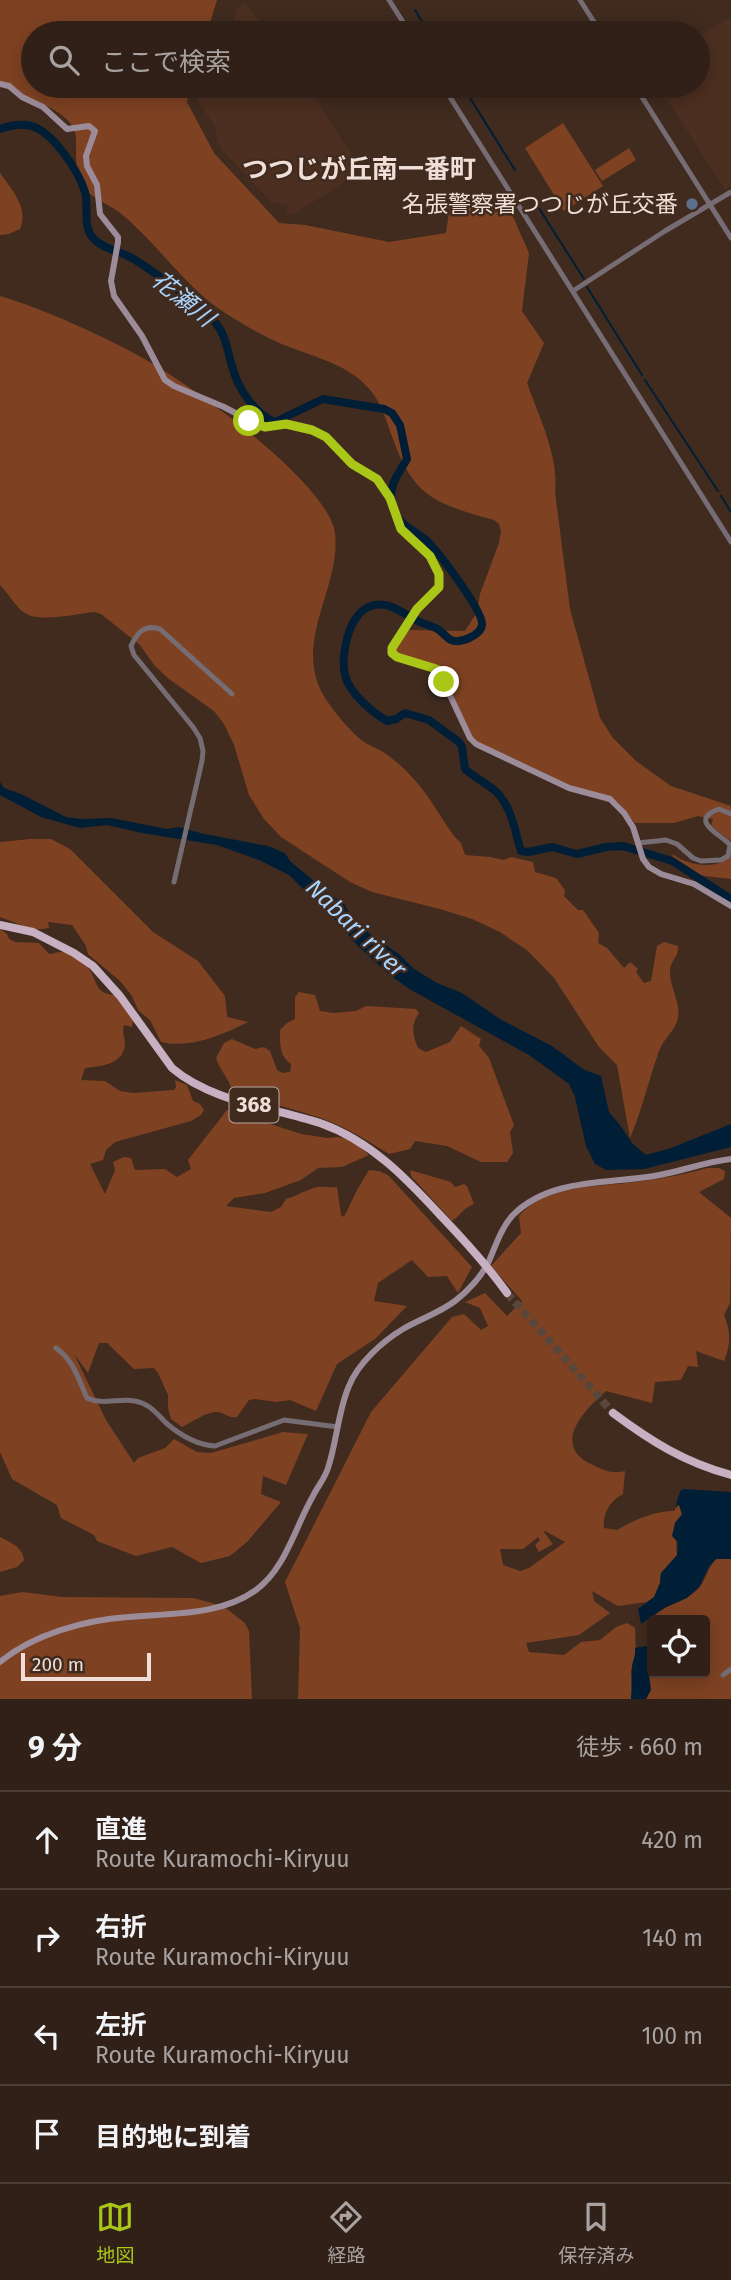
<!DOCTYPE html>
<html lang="ja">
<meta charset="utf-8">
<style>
body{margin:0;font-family:"Fira Sans","Noto Sans JP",sans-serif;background:#3d2d24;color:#f1f3f6}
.controls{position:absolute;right:21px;bottom:21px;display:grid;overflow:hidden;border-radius:7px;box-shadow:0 4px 18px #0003}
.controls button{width:63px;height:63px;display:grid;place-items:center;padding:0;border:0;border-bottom:2px solid #4c3e36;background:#312017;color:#f1f3f6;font:35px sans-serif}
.scale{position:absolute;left:21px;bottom:18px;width:130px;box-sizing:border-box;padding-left:7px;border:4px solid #efdfd8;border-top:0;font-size:19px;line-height:24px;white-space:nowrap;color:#efdfd8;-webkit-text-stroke:5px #412b1f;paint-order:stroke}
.stop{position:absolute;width:21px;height:21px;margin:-16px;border:5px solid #aac718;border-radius:50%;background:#fff}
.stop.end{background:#aac718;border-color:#fff;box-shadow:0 2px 7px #0008}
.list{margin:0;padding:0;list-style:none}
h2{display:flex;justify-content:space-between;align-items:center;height:91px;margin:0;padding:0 28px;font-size:30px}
h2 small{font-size:23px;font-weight:400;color:#a8a3a1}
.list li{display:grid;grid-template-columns:46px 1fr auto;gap:21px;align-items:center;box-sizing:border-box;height:98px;padding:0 28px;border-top:2px solid #4c3e36}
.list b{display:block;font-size:26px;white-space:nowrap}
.list p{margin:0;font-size:23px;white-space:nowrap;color:#a8a3a1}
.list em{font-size:23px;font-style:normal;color:#a8a3a1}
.icon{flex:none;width:38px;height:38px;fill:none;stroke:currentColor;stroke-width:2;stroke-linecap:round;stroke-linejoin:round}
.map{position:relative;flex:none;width:731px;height:1699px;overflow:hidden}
.search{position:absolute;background:#312017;box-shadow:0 4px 18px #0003;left:21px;right:21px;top:21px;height:77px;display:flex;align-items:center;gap:18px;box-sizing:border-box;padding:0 24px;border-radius:38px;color:#a8a3a1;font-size:26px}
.sheet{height:483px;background:#312017}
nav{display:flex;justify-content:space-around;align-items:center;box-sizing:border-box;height:98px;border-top:2px solid #4c3e36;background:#312017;font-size:19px;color:#a8a3a1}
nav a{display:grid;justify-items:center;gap:4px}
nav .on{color:#aac718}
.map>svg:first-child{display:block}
.built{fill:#4c2f20}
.green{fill:#7e4222;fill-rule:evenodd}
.water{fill:#001e35}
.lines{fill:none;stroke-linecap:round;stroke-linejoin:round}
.stream{stroke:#001e35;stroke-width:2}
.river{stroke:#001e35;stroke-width:8}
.trunk-tunnel{stroke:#5b463b;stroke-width:8;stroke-dasharray:8 4;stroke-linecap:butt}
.tertiary{stroke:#766c74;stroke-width:5}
.secondary{stroke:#9c8c99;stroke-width:6}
.trunk{stroke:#c8b0c3;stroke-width:8}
.route{stroke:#aac718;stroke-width:9}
.service-dot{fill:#5c6f8a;stroke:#412b1f;stroke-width:2.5}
.labels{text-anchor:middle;stroke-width:5;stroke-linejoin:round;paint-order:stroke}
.shield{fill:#412b1f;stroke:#bba9a0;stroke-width:2}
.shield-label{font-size:21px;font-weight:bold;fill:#efdfd8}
.poi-label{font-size:23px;fill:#efdfd8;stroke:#412b1f;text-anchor:end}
.water-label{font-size:24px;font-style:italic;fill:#a7d5ff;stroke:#412b1f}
.quarter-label{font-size:26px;font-weight:bold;fill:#efdfd8;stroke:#412b1f}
</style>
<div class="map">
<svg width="731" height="1699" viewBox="0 0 731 1699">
<rect width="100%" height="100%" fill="#412b1f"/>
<path class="built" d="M 244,3 L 264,26 L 267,33 L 233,33 L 236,9 Z
M 731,17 L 731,186 L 725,189 L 658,86 L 698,86 L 698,37 Z
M 201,86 L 307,86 L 362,171 L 294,214 L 285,215 L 290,206 L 271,201 L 222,150 L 217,141 L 215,126 L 197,100 Z"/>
<path class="green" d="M 0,0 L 217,0 L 207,33 L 33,33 L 33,86 L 191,86 L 187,102 L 214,153 L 279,223 L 305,225 L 389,242 L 446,233 L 450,206 L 506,201 L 529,253 L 522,311 L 544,343 L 527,383 C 539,417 559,456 555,492 L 570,609 L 600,718 L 613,738 L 636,761 L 671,786 L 731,806 L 731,841 L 711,826 L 713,819 L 698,816 L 674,823 L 635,823 L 619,803 L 605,795 L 570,787 L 474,740 L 440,669 L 396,655 L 394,649 L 407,630 L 465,631 L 477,612 L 480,594 L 499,543 L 501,531 L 499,524 L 494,520 C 437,504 414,498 393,439 C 387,423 382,404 371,391 C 347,361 306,356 273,340 C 256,332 219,311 205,298 C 175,272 151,238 119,212 C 108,204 93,199 84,188 C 77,179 76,164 76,153 C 76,145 77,134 73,127 C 63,108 20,95 0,86 Z
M 563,123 L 603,186 L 564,211 L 525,148 Z
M 629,148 L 636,160 L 602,181 L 595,170 Z
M 0,173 C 12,190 29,208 20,229 L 9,234 L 0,235 Z
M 0,296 C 44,309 101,335 141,357 C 187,382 328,482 335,533 C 341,584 299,633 318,684 C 324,701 349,731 364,742 C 370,746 377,748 383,752 C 392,758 403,767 411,776 C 428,793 440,817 454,836 L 461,843 L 465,855 L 490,857 L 504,860 L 511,857 L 533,862 L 535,872 L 556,878 L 565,890 L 564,896 L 578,910 L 583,910 L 599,933 L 598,943 L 607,948 L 624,968 L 630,962 L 638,969 L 636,972 L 644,983 L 651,981 L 657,946 L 664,942 L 678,946 C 679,957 671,960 670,970 C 669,987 681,1002 678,1018 C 676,1030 663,1039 659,1051 C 649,1079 642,1110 630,1138 L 617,1065 L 599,1047 L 554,978 L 528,951 L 500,932 L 472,919 L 440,909 L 372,892 L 350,882 L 281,837 L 264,819 L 249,795 L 234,745 L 224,724 L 214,711 L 169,679 L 154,665 L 140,645 L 101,614 L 94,612 C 75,614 36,624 22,611 C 14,604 8,593 0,585 Z
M 30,839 L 51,839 L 70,849 L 153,932 L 198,961 L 225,996 L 227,1017 L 248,1022 C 222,1035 190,1049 161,1042 L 150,1020 L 138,1010 L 132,996 L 120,981 L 88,954 L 86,946 L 72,925 L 48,922 L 49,928 L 34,930 L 0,917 L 0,842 Z
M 672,854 C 687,865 716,871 731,856 L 731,879 L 697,875 L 674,861 Z
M 0,929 L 7,934 L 9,939 L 15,942 L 39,943 L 49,954 C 53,954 57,952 60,952 C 70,951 83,961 89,969 C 98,981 94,994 115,995 L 133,1021 L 132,1027 L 124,1025 C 122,1032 124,1035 125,1042 C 125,1065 101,1066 85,1068 L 81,1080 L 105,1081 L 120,1091 L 133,1093 L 174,1090 L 176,1087 L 175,1080 L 187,1085 L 193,1101 L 200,1104 L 204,1110 L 201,1115 L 191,1121 L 115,1142 L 106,1150 L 103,1160 L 90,1164 L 105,1194 L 115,1170 L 113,1162 L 124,1157 L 131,1158 L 135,1170 L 165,1169 L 177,1177 L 191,1169 L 188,1160 L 227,1110 L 301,1134 L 327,1138 L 338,1137 L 346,1139 L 355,1143 L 369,1155 L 342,1167 L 318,1168 L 301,1180 L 265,1193 L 234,1198 L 226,1206 L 271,1212 L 281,1207 L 286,1199 C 296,1196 304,1191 314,1188 C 320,1185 329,1188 337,1187 L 341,1215 L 344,1217 L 357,1190 L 369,1170 L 379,1171 L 388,1175 L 472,1267 L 458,1293 L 447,1276 L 428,1277 L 412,1260 L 378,1283 L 374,1301 L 407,1306 L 375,1339 L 337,1364 L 316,1411 L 290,1400 L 277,1402 L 255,1399 L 249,1400 L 237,1417 C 228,1419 224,1411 215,1412 C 205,1413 192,1422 182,1427 L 171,1419 L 168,1408 L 168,1395 L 158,1373 L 154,1368 L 134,1369 L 107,1343 L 99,1343 L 88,1373 L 74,1354 L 106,1420 L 134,1463 L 138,1458 L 165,1448 L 174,1439 L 197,1452 L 211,1453 L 283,1432 L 308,1434 L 286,1485 L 263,1476 L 261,1494 L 281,1502 L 247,1542 L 230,1556 L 201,1563 L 172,1547 L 136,1556 L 97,1541 L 94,1535 L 61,1518 L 57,1505 L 12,1479 L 0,1452 Z
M 299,992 L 315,995 L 320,1011 L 334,1013 L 356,1011 L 366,1006 L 416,1009 L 419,1013 C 411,1025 412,1034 418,1048 L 426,1052 L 450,1042 L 461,1026 L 481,1039 L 479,1046 L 489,1058 L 514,1125 L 510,1132 L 513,1153 L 507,1162 L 481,1162 L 447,1146 L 415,1141 L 410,1149 L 389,1154 C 368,1141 349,1129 326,1120 C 295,1108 262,1103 232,1090 C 228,1077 219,1069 216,1058 L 224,1043 L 232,1039 L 255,1049 L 264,1047 L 270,1051 L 277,1070 L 283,1073 L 290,1072 L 291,1064 C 279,1056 280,1044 280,1030 L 287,1023 L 295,1019 L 295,997 Z
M 707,1168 L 719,1168 L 725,1171 L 724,1179 L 699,1192 L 731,1218 L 730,1303 L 724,1315 C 731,1333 731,1343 724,1361 L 696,1351 L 698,1367 L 688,1366 L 681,1380 L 655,1382 L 652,1403 L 606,1391 C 584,1410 550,1446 593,1465 C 605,1471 612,1474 625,1471 L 623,1494 C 611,1500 602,1513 604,1528 L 617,1530 C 634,1520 654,1511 674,1511 L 679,1504 L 682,1515 L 675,1523 L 677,1556 L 661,1573 L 660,1583 L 654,1597 L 647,1602 L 618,1606 L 592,1591 L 594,1601 L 610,1613 L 579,1635 L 526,1643 L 529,1652 L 564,1655 L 581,1642 L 600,1640 L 616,1627 L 627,1623 L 635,1628 L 636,1654 L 631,1671 L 633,1685 L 631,1699 L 298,1699 L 300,1628 L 285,1582 L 371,1412 L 452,1317 L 464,1314 L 481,1330 L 488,1326 L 480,1308 L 465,1302 L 485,1293 L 507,1316 L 522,1301 L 491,1266 L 521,1233 L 519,1216 C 547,1183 605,1187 643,1181 C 665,1178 686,1174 707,1168 ZM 545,1531 L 565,1542 L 529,1568 L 520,1571 L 503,1565 L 500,1549 L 523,1549 L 538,1537 L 540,1540 L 535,1545 L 539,1552 L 553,1544 L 544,1532 Z
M 410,1170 L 451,1182 L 455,1187 L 464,1184 L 467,1186 L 474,1204 C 463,1208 461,1215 452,1221 L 411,1176 Z
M 0,1537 C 11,1543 22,1546 24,1560 L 17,1567 L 0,1572 Z
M 716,1559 L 731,1559 L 731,1699 L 646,1699 C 656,1683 644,1676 652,1661 L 652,1673 L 705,1673 L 705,1620 L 656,1620 L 655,1614 C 669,1604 687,1601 699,1588 C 706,1579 708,1568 716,1559 Z
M 22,1592 L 62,1597 L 193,1598 L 223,1606 L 245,1623 L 249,1631 L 252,1699 L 0,1699 L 0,1596 Z"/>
<path class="water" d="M 0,782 L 4,788 L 21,794 L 66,817 L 81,819 L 111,818 L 167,829 L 179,827 L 204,834 L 268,846 L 285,853 L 290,861 L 332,896 L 343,902 L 350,914 L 369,933 L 400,955 L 414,969 L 437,983 L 462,993 L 500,1019 L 552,1046 L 583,1069 L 601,1076 L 609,1112 L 620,1125 L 632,1143 L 646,1155 L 671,1148 L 731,1124 L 731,1147 L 644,1169 L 606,1170 L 595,1164 L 586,1146 L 575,1097 L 569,1084 L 529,1055 L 411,990 L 391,976 L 357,945 L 314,896 L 306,892 L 289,875 L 259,860 L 217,845 L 142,833 L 107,825 L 80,828 L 41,817 L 0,795 Z
M 685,1489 L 731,1492 L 731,1559 L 716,1559 L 709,1566 L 700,1586 L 687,1598 L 666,1607 L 641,1624 L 638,1609 L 654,1597 L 660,1583 L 661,1573 L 677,1555 L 678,1542 L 672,1536 L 675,1523 L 682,1514 L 679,1505 L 676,1507 L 677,1500 L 681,1490 Z
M 652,1645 L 649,1677 L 651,1690 L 646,1699 L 631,1699 C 632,1688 631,1678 632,1667 C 633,1659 636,1656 635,1648 Z"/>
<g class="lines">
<path class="stream" d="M 415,10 L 429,33
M 465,90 L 515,170
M 535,202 L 584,279
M 587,287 L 642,375
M 645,380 L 718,491
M 721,496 L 731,512"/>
<path class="river" d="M 0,129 C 8,126 18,124 27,125 C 51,128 78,170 85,192 C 89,206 82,228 94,239 C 103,249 120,251 132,258 C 162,276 188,298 214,321 C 226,334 227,350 232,366 C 238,389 253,411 274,422 L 277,421 L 323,399 L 384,409 L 392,413 L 400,425 L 407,459 C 399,473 388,486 392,502
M 396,515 C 402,527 418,532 428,542 C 439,553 484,612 482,625 C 481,635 460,644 451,640 C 447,638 443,633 439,630 C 433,626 426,625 420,622 C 410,617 401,611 392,607 C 386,604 376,604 371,606 C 349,613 340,655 345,675 C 349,693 372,712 387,721 L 396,719 L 405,713 L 429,720 L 459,742 L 462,747 L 465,769 C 474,777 484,782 493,789 C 512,805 514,829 521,851 L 528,852 L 552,847 L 577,854 L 606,847 L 623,846 L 672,861 L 731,899"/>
<path class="trunk-tunnel" d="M 507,1293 L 613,1413"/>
<path class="tertiary" d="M 389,0 L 410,33
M 580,0 L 601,33
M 443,86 L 731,542
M 635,86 L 731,238
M 573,291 L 665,231 L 731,192
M 638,843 L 666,840 L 677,844 L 693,858 L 701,861 L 721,860 L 728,856 L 730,845 C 724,836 686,821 719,809 L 731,814
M 174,882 L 202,761 L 203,751 L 200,738 L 193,727 L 134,655 L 131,646 C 137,633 144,624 160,629 L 232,694
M 56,1348 C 74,1361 78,1378 87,1398 C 105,1407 127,1394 146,1405 C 154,1409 160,1417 166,1423 C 180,1435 198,1445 215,1446 L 284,1420 L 338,1427
M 723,1675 L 731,1669"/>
<path class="secondary" d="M 0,84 L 9,86 L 22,97 L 43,107 L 67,129 L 89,126 L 95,131 L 86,156 L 87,166 L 97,185 L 100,214 L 118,237 L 118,242 L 111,281 L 114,296 L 142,336 L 165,380 L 174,386 L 224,407 L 258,425 L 265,427 L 286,424 L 299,426 L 326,437 L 352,464 L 381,483 L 390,498 L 401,529 L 430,556 L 439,574 L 439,587 L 417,609 L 392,648 L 394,655 L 438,670 L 470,738 L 476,744 L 569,788 L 610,799 L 624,813 L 633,827 L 643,859 L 649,867 L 661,874 L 694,884 L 731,906
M 0,1662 C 34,1634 85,1620 128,1617 C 171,1613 220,1616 256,1590 C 286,1568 295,1527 313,1496 C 318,1486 325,1478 328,1468 C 337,1441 338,1411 349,1386 C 358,1363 383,1341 403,1329 C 420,1319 439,1313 455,1301 C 467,1292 482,1276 489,1261 C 496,1245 501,1228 513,1215 C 550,1178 607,1184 654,1176 C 680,1172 704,1162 731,1159"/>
<path class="trunk" d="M 0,925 L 33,932 L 74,953 L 93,966 L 120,996 L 172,1068 C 212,1102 271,1107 320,1123 C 371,1141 406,1178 441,1216 C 465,1241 487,1265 507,1293
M 613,1413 C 652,1442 684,1462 731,1475"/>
</g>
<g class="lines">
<path class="route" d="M 249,421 L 265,427 L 286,424 L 312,430 L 326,437 L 352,464 L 377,479 L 390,498 L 401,529 L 430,556 L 439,574 L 439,587 L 417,609 L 392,648 L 392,653 L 397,657 L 433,668 L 438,670 L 444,682"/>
</g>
<circle class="service-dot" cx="692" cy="204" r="7"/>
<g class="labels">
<rect class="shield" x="229.5" y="1087.5" width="49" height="35" rx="5"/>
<g class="shield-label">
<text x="254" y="1112">368</text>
</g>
<g class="poi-label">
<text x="678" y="212">名張警察署つつじが丘交番</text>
</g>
<g class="water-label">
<text transform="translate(183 299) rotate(39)" y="8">花瀬川</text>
<text transform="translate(356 928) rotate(44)" y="8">Nabari river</text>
</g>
<g class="quarter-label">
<text x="359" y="178">つつじが丘南一番町</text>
</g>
</g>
</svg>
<div class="controls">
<button><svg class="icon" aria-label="locate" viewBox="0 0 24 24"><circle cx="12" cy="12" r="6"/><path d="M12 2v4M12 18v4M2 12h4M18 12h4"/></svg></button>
</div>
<div class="scale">200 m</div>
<div class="stop" style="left:249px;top:421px"></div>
<div class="stop end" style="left:444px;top:682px"></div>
<div class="search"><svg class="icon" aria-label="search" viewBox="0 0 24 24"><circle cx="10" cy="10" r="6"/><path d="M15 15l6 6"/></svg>ここで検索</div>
</div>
<section class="sheet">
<h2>9 分<small>徒歩 · 660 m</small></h2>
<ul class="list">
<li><svg class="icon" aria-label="ahead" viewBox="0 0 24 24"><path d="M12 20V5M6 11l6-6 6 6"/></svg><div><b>直進</b><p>Route Kuramochi-Kiryuu</p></div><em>420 m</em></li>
<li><svg class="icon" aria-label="right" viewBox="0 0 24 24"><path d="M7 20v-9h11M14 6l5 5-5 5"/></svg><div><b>右折</b><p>Route Kuramochi-Kiryuu</p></div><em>140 m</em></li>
<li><svg class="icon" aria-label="left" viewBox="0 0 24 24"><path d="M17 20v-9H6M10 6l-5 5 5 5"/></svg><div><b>左折</b><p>Route Kuramochi-Kiryuu</p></div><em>100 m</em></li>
<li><svg class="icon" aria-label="arrive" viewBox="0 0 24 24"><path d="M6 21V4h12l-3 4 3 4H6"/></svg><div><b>目的地に到着</b></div></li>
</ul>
</section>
<nav>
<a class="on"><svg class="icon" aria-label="map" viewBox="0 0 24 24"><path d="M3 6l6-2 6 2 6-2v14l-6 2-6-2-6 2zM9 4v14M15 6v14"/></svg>地図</a>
<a><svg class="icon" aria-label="directions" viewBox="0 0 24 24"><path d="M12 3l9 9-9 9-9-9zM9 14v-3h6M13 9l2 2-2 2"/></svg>経路</a>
<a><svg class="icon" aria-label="saved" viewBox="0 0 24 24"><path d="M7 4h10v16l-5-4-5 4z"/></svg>保存済み</a>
</nav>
